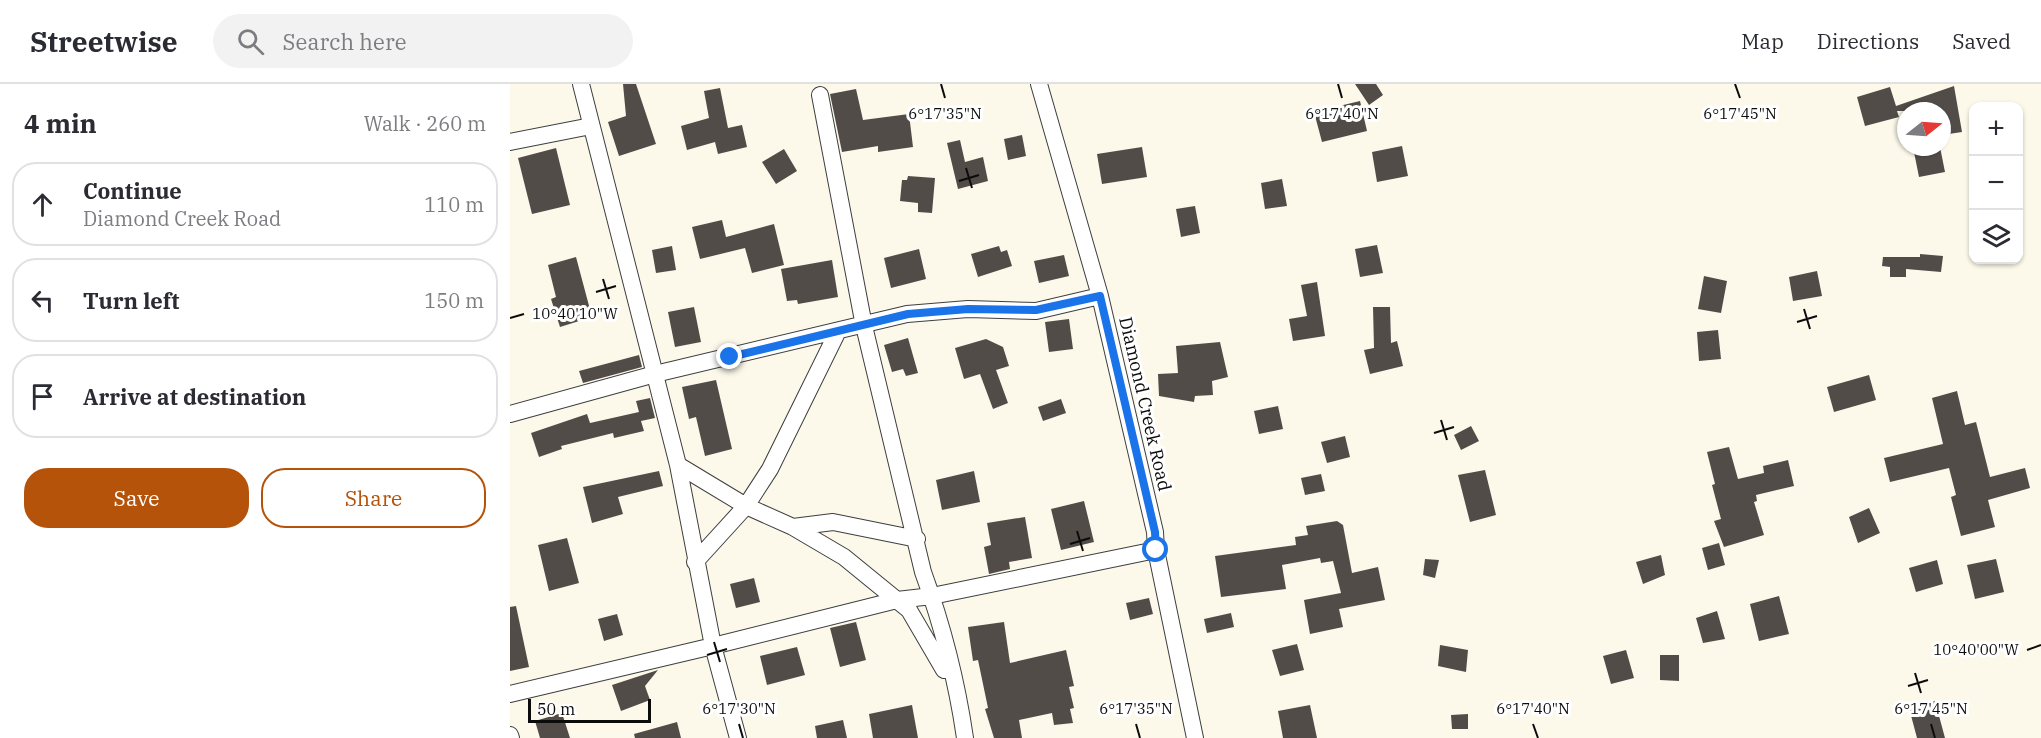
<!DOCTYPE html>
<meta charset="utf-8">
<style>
body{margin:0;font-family:"IBM Plex Serif",serif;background:#f2f2f3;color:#2b2b33}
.controls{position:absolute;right:18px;top:18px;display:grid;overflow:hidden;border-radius:12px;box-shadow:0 2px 4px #0004}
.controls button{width:54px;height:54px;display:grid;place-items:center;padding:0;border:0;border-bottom:2px solid #e1e1e2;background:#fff;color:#2b2b33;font:30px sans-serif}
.compass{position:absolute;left:1387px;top:18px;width:54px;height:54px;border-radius:50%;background:#fff;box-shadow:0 2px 4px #0004;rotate:73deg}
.scale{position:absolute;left:18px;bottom:15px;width:123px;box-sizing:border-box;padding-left:6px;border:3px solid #0b0b0b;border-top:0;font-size:16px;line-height:21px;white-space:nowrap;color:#0b0b0b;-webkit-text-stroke:4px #fff;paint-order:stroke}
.stop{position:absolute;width:18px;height:18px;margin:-14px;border:4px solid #1a73e8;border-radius:50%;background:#fff}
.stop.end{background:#1a73e8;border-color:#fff;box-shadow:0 2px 6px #0008}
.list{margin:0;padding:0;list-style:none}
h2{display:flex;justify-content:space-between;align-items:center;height:78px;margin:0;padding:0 24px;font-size:26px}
h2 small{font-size:20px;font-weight:400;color:#7c7c81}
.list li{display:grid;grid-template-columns:39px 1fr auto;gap:18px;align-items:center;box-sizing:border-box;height:84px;margin:0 12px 12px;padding:0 12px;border:2px solid #e1e1e2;border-radius:24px}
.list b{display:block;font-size:22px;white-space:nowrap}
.list p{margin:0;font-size:20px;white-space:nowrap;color:#7c7c81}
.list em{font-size:20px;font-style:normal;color:#7c7c81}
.actions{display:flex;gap:12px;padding:18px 24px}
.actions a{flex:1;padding:14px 0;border:2px solid #b45309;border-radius:24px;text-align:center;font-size:21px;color:#b45309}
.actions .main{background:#b45309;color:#fff}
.icon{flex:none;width:33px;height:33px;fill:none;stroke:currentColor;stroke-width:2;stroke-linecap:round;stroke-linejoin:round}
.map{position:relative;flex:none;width:1531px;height:654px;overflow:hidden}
header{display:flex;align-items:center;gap:36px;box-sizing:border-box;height:84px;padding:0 30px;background:#fff;border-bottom:2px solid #e1e1e2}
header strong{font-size:28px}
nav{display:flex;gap:33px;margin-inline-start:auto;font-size:21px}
.search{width:420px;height:54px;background:#f2f2f3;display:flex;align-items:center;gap:15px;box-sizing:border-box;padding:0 21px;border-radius:33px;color:#7c7c81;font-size:22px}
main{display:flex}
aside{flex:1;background:#fff}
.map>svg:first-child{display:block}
.building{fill:#524c48}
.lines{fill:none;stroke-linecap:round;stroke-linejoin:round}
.minor-casing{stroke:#3e3e3e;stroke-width:18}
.minor{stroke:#fff;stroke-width:16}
.route{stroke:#1a73e8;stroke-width:8}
.ticks{fill:none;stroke:#0b0b0b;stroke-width:2}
.labels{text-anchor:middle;stroke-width:6;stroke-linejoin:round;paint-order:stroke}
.street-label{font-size:18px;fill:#0b0b0b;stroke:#fff}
.ticks-label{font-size:15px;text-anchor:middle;fill:#0b0b0b;stroke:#fff;stroke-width:6;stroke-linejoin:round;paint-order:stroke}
</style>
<header>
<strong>Streetwise</strong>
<div class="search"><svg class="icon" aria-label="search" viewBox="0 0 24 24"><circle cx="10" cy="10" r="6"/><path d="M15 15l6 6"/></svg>Search here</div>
<nav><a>Map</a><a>Directions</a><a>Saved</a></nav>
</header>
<main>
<aside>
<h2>4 min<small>Walk · 260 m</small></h2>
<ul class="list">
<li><svg class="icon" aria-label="ahead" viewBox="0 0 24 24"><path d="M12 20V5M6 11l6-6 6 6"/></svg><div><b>Continue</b><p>Diamond Creek Road</p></div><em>110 m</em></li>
<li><svg class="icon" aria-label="left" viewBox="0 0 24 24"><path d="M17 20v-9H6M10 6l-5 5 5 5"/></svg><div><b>Turn left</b></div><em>150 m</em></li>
<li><svg class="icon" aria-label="arrive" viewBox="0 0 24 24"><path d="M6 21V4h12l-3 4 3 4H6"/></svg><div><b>Arrive at destination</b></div></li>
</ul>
<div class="actions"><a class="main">Save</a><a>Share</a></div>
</aside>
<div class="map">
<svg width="1531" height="654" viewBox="0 0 1531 654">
<rect width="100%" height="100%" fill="#fcf9eb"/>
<path class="building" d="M 113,0 L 126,0 L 146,60 L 109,72 L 98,38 L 116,32 Z
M 845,0 L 866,0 L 873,11 L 859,21 Z
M 1444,2 L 1452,48 L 1432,51 L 1432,27 L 1387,27 L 1389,33 L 1355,42 L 1347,13 L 1380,3 L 1386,22 Z
M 210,4 L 218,44 L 232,41 L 237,63 L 208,70 L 205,58 L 177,66 L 171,42 L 199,34 L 194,7 Z
M 346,5 L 353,36 L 399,30 L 403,63 L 368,68 L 368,62 L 332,68 L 320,10 Z
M 850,17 L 857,47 L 812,58 L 804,28 Z
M 512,51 L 516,72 L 498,76 L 494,55 Z
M 450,56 L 455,78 L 473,73 L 478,97 L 448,105 L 437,59 Z
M 892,62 L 898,92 L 867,98 L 862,68 Z
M 632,63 L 637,93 L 592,100 L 587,70 Z
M 1403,63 L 1430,63 L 1435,88 L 1409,93 Z
M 46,64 L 60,121 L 22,130 L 8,74 Z
M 274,65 L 287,87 L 266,100 L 252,78 Z
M 398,92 L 425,94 L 422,129 L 408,128 L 408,119 L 390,117 L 392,96 L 397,96 Z
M 772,95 L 777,122 L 755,125 L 751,99 Z
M 685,122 L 690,149 L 671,153 L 666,125 Z
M 212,136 L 216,153 L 264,140 L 274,181 L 242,189 L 235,164 L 190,175 L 182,143 Z
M 867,161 L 873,189 L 850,193 L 845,165 Z
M 162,162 L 166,186 L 146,189 L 142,166 Z
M 489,162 L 491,168 L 497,166 L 502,182 L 468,193 L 461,170 Z
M 409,165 L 416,195 L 381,204 L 374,174 Z
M 1410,170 L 1433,172 L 1431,188 L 1396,185 L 1396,193 L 1380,193 L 1380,183 L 1372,182 L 1373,173 L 1410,173 Z
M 554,171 L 559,192 L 529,199 L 524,177 Z
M 66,173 L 82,233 L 50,243 L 41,215 L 46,213 L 38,181 Z
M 322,176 L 328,213 L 288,220 L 287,216 L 277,217 L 271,185 Z
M 1307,187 L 1312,212 L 1283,217 L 1279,193 Z
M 1194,192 L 1217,197 L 1211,229 L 1188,225 Z
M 807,198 L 815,252 L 783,257 L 779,235 L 797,232 L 791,201 Z
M 184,223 L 191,258 L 165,263 L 158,228 Z
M 863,223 L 880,223 L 881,259 L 887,257 L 893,282 L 860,290 L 854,266 L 864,264 Z
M 559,235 L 563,265 L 539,268 L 535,238 Z
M 1208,246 L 1211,275 L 1189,277 L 1187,248 Z
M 398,254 L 408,289 L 396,292 L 393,285 L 382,288 L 374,261 Z
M 476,255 L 493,263 L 499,282 L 486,286 L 498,319 L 483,325 L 470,290 L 454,295 L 445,264 Z
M 710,258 L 718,293 L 702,297 L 703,311 L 685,312 L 684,318 L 649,312 L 648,290 L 668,289 L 666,262 Z
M 129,271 L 132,283 L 73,299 L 69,287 Z
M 1359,291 L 1366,316 L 1324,328 L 1317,303 Z
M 206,296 L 222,365 L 195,372 L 186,333 L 179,335 L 172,303 Z
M 1447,307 L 1455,341 L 1466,338 L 1480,393 L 1515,384 L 1520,404 L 1478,416 L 1485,443 L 1451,452 L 1441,413 L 1446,411 L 1439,384 L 1380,398 L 1374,374 L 1433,360 L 1422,314 Z
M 140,314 L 145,334 L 131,337 L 134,347 L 104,354 L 103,349 L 51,362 L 52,365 L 29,373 L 21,349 L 77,330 L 80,339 L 129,328 L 126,317 Z
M 551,315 L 556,329 L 533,337 L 528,323 Z
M 768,322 L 773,345 L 749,350 L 744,327 Z
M 961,342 L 969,357 L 951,366 L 944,351 Z
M 835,352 L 840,373 L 817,379 L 811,358 Z
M 1219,363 L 1228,395 L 1254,389 L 1253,382 L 1278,376 L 1284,402 L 1246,411 L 1247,417 L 1244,418 L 1254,451 L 1214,463 L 1204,437 L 1211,435 L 1202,401 L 1205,400 L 1197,368 Z
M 975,386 L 986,431 L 960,438 L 948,391 Z
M 149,387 L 153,402 L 108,413 L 113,430 L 82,439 L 73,403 Z
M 464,387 L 470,418 L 432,426 L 426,396 Z
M 811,390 L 815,407 L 795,411 L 791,394 Z
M 574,417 L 584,458 L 551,466 L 541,425 Z
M 1359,424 L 1370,449 L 1348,459 L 1339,433 Z
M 515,433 L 522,474 L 499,478 L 500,485 L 479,490 L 474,463 L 481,461 L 477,439 Z
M 827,437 L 833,441 L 842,489 L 868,483 L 875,516 L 829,525 L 833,543 L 800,550 L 794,516 L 831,509 L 823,477 L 811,479 L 810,474 L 772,481 L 776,505 L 711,513 L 705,472 L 786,461 L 785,453 L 798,451 L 796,442 Z
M 57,454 L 69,499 L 39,507 L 28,461 Z
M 1209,459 L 1215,481 L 1198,486 L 1192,464 Z
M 1151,471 L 1155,491 L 1133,500 L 1126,478 Z
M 915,475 L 929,476 L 925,494 L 913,491 Z
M 1486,475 L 1494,508 L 1465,515 L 1457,481 Z
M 1427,476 L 1433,500 L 1406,508 L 1399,484 Z
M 244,494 L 250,518 L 226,524 L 220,500 Z
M 1269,512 L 1279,550 L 1249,557 L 1240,520 Z
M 639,514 L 643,530 L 620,536 L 616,519 Z
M 6,522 L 19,583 L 0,587 L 0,523 Z
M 1207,527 L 1215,555 L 1193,559 L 1186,534 Z
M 721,529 L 724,543 L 697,549 L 694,535 Z
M 107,530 L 113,551 L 94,557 L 88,535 Z
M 346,538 L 356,576 L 330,583 L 320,544 Z
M 494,538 L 500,579 L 556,566 L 564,602 L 559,603 L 564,624 L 560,625 L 563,639 L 544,641 L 542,629 L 509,636 L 512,654 L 484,654 L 475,625 L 478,624 L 468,576 L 463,577 L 458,543 Z
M 787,560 L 794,586 L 770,592 L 762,566 Z
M 930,561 L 958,566 L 956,588 L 928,582 Z
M 287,563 L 295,591 L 257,601 L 250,572 Z
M 1116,566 L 1124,594 L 1101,600 L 1093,572 Z
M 1150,571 L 1169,571 L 1169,597 L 1150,596 Z
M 148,586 L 135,602 L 140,616 L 111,627 L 102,601 Z
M 1425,617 L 1435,654 L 1407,654 L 1399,624 Z
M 402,621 L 408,654 L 363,654 L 359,630 Z
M 800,621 L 807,654 L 773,654 L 768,627 Z
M 52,629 L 60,654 L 30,654 L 25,637 Z
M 958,630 L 958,645 L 942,645 L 941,631 Z
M 333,636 L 337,654 L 307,654 L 305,642 Z
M 167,638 L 171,654 L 125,654 L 124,650 Z"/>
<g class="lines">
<g class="minor-casing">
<path id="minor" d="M 529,0 L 590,212 L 645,448 L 646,466 L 685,654
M 310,11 L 354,242 L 413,488 C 432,540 447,599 455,654
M 0,58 L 81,42
M 0,330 L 145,290 L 397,230 L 458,225 L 526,227 L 590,212
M 168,381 L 236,422 L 283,443 L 334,473 L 399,526 L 434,586
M 283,443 L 323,438 L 407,455
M 185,478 L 236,422 L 260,385 L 327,249
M 0,610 L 203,562 L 168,381 L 71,0
M 0,651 L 1,654
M 228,654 L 203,562 L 387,516 L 422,512 L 646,466"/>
</g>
<use href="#minor" class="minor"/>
</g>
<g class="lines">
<path class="route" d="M 220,273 L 398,230 L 458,225 L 526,226 L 590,212 L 645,448 L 646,466"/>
</g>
<path class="ticks" d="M 431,0 L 435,14M 828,0 L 832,14M 1225,0 L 1230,14M 456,84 L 462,104M 449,97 L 469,91M 93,195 L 99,215M 86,208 L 106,202M 1294,225 L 1300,245M 0,234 L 14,230M 1287,238 L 1307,232M 931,336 L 937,356M 924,349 L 944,343M 567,447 L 573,467M 560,460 L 580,454M 204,558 L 210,578M 1517,566 L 1531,561M 197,571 L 217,565M 1405,589 L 1411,609M 1398,602 L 1418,596M 229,640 L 233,654M 626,640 L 630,654M 1023,640 L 1028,654M 1421,640 L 1425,654"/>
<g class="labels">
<g class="street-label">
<text transform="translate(635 320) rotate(77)" y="6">Diamond Creek Road</text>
</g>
</g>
<g class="ticks-label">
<text x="435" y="35">6°17'35"N</text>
<text x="832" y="35">6°17'40"N</text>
<text x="1230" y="35">6°17'45"N</text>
<text x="65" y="235">10°40'10"W</text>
<text x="1466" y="571">10°40'00"W</text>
<text x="229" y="630">6°17'30"N</text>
<text x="626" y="630">6°17'35"N</text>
<text x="1023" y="630">6°17'40"N</text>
<text x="1421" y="630">6°17'45"N</text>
</g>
</svg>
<div class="controls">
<button>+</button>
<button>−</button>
<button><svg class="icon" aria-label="layers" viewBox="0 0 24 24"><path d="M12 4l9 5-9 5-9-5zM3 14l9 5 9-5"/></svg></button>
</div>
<svg class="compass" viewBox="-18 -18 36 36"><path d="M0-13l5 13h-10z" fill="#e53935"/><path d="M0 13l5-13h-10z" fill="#7c7c81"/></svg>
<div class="scale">50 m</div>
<div class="stop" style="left:646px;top:466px"></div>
<div class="stop end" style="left:220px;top:273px"></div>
</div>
</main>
